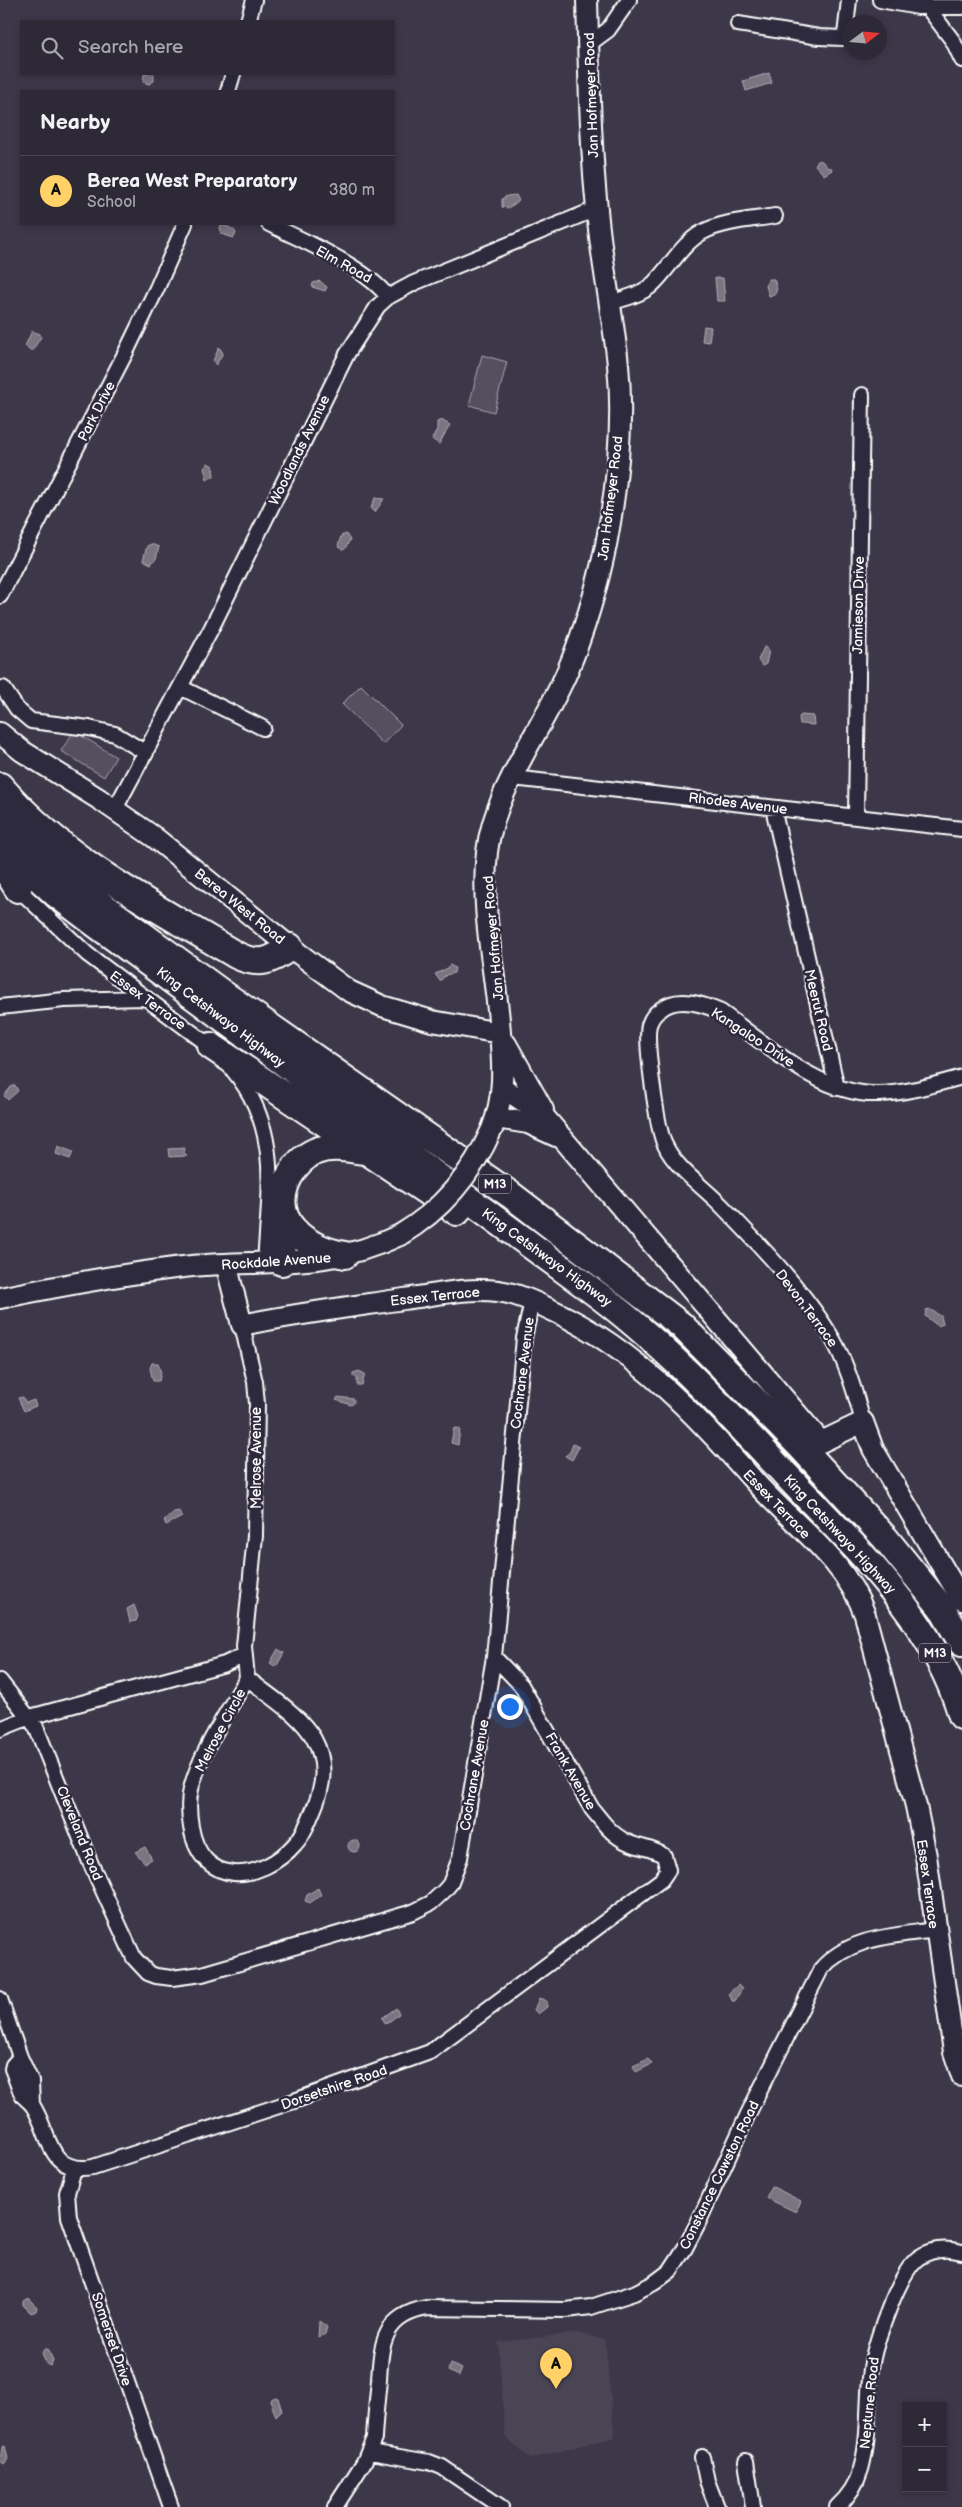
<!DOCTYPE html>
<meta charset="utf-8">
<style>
body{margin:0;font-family:"Balsamiq Sans",sans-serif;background:#393542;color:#f1f3f6}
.controls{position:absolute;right:15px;bottom:15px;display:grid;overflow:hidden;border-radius:0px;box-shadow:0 2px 8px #0003}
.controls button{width:45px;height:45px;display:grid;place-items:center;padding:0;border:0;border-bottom:1px solid #484552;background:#2d2937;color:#f1f3f6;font:25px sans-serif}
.compass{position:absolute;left:842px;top:15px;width:45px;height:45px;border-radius:50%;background:#2d2937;box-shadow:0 2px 8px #0003;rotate:74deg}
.you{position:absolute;left:509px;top:1706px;width:18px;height:18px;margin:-12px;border:4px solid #fff;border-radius:50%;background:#1a73e8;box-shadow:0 0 0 8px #1a73e833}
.badge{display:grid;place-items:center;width:32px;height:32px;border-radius:50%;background:#ffd166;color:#111;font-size:16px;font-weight:700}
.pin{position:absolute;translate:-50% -41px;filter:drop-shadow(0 1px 2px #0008)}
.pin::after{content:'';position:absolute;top:26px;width:18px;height:15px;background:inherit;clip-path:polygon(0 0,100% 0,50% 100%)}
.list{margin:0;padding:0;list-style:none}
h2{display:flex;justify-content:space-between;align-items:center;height:65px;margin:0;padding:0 20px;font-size:21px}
h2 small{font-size:16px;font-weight:400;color:#a7a6ad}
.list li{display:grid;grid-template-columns:32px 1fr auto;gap:15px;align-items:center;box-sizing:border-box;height:70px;padding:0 20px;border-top:1px solid #484552}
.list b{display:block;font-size:19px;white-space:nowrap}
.list p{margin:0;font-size:16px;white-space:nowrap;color:#a7a6ad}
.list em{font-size:16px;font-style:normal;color:#a7a6ad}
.icon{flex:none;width:28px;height:28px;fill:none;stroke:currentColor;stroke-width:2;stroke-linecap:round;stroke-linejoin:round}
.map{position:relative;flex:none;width:962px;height:2507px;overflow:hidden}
.search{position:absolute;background:#2d2937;box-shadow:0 2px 8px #0003;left:20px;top:20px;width:375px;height:55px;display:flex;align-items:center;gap:12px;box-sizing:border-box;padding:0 18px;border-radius:0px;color:#a7a6ad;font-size:19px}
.panel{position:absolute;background:#2d2937;box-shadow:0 2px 8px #0003;left:20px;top:90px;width:375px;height:135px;border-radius:0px}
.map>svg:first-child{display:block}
.built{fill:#494455}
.green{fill:#555060;stroke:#aaa8b0}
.water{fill:#797682;stroke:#afadb4}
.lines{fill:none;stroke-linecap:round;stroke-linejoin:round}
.street-casing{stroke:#fff;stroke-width:18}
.secondary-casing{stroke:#fff;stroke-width:24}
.highway-casing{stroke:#fff;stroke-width:30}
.street{stroke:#2f2a3d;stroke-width:14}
.secondary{stroke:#2f2a3d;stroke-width:20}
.highway{stroke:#2f2a3d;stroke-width:26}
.secondary-bridge-casing{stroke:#fff;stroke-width:24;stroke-linecap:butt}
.secondary-bridge{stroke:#2f2a3d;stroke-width:20}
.labels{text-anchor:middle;stroke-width:5;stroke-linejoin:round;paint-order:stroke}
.shield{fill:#2f2a3d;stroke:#c1bfc5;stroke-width:1}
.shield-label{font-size:12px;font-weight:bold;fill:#fff}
.street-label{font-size:14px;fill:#fff;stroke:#2f2a3d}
</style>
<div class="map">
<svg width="962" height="2507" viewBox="0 0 962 2507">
<rect width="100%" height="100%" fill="#3c3749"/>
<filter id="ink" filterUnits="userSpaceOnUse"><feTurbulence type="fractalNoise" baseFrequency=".02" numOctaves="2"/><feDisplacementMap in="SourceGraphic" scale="10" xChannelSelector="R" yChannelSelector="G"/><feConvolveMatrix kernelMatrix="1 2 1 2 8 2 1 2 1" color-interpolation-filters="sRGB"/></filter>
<g filter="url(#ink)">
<path class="built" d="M 579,2333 L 605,2340 L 615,2437 L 530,2459 L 505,2437 L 498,2342 Z"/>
<path class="green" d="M 482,355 L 507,362 L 494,412 L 469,405 Z
M 361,685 L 401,725 L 383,744 L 342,704 Z
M 74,731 L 116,757 L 104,777 L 61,751 Z"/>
<path class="water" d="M 769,73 L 772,83 L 746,91 L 743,81 Z
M 144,74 L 154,74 L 154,81 L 149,84 L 143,82 Z
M 818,160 L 822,161 L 828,168 L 831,167 L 832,170 L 824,175 L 815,165 Z
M 516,195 L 519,201 L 508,208 L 502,207 L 502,199 L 507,196 Z
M 224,225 L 234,230 L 236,233 L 234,238 L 221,234 L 220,227 Z
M 715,278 L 723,278 L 725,301 L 717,301 Z
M 768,279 L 774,279 L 777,289 L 775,294 L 769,296 L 766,286 Z
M 320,281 L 327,287 L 325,291 L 312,287 L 313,283 Z
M 704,326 L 711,327 L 709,342 L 702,341 Z
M 32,331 L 40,334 L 41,337 L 32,351 L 25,346 Z
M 219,347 L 223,353 L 216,365 L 213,361 Z
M 441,420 L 450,425 L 439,444 L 432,439 L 437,429 L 437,422 Z
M 208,463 L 213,466 L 214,476 L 207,480 L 204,468 Z
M 375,498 L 384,499 L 375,512 L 371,508 Z
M 346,534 L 350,540 L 345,549 L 342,550 L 338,546 L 341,536 Z
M 151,544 L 159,547 L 156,559 L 151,564 L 143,560 L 147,546 Z
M 764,647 L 767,647 L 769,651 L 766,664 L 762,666 L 758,660 Z
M 801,715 L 813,716 L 814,725 L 800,724 L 799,717 Z
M 450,965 L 455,968 L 454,973 L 446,975 L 440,981 L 435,974 L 446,969 Z
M 15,1085 L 18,1091 L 8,1100 L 4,1096 L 11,1087 Z
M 58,1146 L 73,1152 L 70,1159 L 56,1154 Z
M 185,1148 L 184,1153 L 187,1156 L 169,1157 L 168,1149 Z
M 929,1309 L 941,1316 L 943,1324 L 938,1326 L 925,1316 L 926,1310 Z
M 152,1363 L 158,1363 L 161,1373 L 159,1381 L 153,1381 L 150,1368 Z
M 359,1371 L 365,1374 L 362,1385 L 357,1385 L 357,1378 L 353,1376 L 353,1373 Z
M 23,1397 L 26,1403 L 34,1400 L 36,1406 L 24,1411 L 18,1398 Z
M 338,1397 L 354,1399 L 354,1403 L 351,1405 L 336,1400 Z
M 454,1428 L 460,1429 L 458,1445 L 451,1443 Z
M 573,1444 L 579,1447 L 572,1460 L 565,1456 L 570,1452 Z
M 179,1511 L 182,1517 L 166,1525 L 164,1520 L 174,1512 Z
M 134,1605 L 138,1616 L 136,1621 L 130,1622 L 127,1609 Z
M 278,1649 L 284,1653 L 276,1667 L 270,1663 Z
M348 1846a6 6 0 1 1 12 0a6 6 0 1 1-12 0Z
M 145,1847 L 152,1859 L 145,1863 L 135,1852 Z
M 318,1888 L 321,1895 L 310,1903 L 305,1901 L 307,1895 Z
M 738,1985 L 742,1989 L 735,2001 L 732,2001 L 729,1993 Z
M 539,1998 L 547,2001 L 547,2007 L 538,2014 L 534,2010 Z
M 396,2008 L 399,2014 L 386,2024 L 382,2018 Z
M 648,2059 L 652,2064 L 636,2072 L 633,2066 Z
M 771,2186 L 801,2201 L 796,2212 L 766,2198 Z
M 28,2298 L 37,2307 L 36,2311 L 31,2313 L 23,2305 L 23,2301 Z
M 319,2321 L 327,2327 L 325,2334 L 318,2338 Z
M 45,2348 L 49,2350 L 53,2361 L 51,2366 L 46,2364 L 42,2353 Z
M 450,2364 L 462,2369 L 459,2376 L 448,2371 Z
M 275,2397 L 278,2398 L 282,2411 L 276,2417 L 270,2400 Z
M 5,2446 L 8,2459 L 4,2464 L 0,2461 L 2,2447 Z"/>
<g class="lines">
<g class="street-casing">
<path id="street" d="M 880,0 L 918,7 L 962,7
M 928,8 L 953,41 L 962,60
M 248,21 L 254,0
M 738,24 L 819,37 L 842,38 L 845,35 L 849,0
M 589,44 L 608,30 L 629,0
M 228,91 L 233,74
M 269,224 C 304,241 365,267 388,297
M 609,303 C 623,299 640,295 652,285 C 669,269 682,243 703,232 C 724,221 752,220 775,216
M 0,596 L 128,348 L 157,288 L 185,224
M 180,687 L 263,728
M 3,688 L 17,709 L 31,721 L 89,728 L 115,734 L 146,753
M 513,778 L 962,829
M 773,808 L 837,1088
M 115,809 L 211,629 L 347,354 L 378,306 L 388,297 L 414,283 L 596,209
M 856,815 L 862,395
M 15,886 L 87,954 L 214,1049
M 0,1007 L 64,1000 L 144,998
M 232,1069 C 282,1128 269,1192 265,1264
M 242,1325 L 255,1382 L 257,1404 L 255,1536 L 244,1646 L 247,1678
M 863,1422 C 856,1396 849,1371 837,1347 C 812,1299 760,1245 722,1206 C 704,1187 676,1169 665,1145 C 657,1130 645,1040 649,1025 C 651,1019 655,1013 660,1010 C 677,995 703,1004 721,1012 C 766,1044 822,1097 880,1094 C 907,1093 937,1084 962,1077
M 247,1678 C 269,1696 300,1714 314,1739 C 327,1763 324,1786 313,1811 C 308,1822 304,1835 295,1844 C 261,1883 201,1888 191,1827 C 189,1815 188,1801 191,1789 C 200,1752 228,1712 247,1678 Z
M 0,1681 L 36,1727 L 90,1862 L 134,1958 L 148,1973 L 156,1976 L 172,1978 L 202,1974 L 413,1912 L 431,1903 L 444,1891 L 450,1884 L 460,1858 L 494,1657 L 524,1338 L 532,1301
M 0,1729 L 30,1717 L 225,1664 L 244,1655
M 0,1999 L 20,2057 L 31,2081 L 32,2105
M 20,2057 L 13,2065 L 12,2069 C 16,2077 18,2090 24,2097 C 27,2100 30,2102 33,2106 C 51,2134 47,2175 93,2167 L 294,2101 L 430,2052 L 661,1880 L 668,1870 L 664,1856 C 652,1847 636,1848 623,1840 C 610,1833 601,1820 592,1809 L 521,1685 L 494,1657
M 74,2169 L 67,2193 L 69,2217 L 171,2507
M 370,2452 L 429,2462 L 442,2467 L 501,2507
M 702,2457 L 707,2481 L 717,2507
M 746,2461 L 753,2507
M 335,2507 L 364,2462 L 374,2438 C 375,2419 377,2399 379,2380 C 381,2343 384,2315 427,2308 L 566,2310 L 591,2307 L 634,2293 L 654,2283 L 670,2271 L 685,2248 L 698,2223 L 748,2114 L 821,1969 C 850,1936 895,1936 935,1930
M 837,2507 C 848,2497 857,2483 861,2469 C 871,2434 866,2397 872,2362 C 877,2338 899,2273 918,2258 C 931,2249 947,2248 962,2252"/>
</g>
<g class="secondary-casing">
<path id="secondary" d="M 0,733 L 22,751 L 99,799 L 154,837 L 290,947 L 349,991 L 382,1006 L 432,1021 L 500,1033
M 506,1044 L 543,1110
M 503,1088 L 541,1113 L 821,1442 L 863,1422 L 873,1449 L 962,1600
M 496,1118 L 528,1123 L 556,1136
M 492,1129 C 505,1096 503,1067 500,1032 C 496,973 480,911 487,852 C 494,790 542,730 567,672 C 584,632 597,588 606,545 C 617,487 624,423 618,365 C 613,313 601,261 597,209 C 590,140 589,70 587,0
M 226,1264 L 242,1325 C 295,1314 350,1307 404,1299 C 435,1295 467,1287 498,1291 C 519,1294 537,1303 556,1312 C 637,1351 698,1417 757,1484 C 795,1526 846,1560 865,1615 L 916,1806 L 926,1856 L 954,2052 L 962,2076
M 0,1298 C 63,1285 127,1273 192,1266 C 268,1259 327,1270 400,1235"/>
</g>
<g class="highway-casing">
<path id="highway" d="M 0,786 C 65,861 152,905 236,955 C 258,966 271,962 290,947
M 0,818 L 35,853 L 99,903 L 222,993 L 511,1195 L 681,1325 L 801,1447 L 885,1538 L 941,1607 L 962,1643
M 0,843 L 56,894 L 93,922 L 590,1289 C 664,1343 725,1410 787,1476 C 855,1548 933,1618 962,1716
M 0,861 L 18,889
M 211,1046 L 457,1212
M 345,1255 C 307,1249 266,1221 289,1177 C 295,1166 304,1156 316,1151 C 333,1145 348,1149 365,1151
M 282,1262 L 284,1213"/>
</g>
<use href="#street" class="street"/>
<use href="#secondary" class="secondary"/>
<use href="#highway" class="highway"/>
<g class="secondary-bridge-casing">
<path id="secondary-bridge" d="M 400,1235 C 442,1210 472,1174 492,1129"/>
</g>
<use href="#secondary-bridge" class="secondary-bridge"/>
</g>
</g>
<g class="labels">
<g class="shield">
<rect x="479" y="1174.5" width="32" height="19" rx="4"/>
<rect x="919" y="1643.5" width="32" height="19" rx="4"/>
</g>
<g class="shield-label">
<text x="495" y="1188">M13</text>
<text x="935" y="1657">M13</text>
</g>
<g class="street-label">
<text transform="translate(591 95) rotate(-92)" y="5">Jan Hofmeyer Road</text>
<text transform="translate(344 264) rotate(29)" y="5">Elm Road</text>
<text transform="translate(96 411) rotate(-63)" y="5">Park Drive</text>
<text transform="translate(299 450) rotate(-64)" y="5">Woodlands Avenue</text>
<text transform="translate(610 498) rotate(-83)" y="5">Jan Hofmeyer Road</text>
<text transform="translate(858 605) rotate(-89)" y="5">Jamieson Drive</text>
<text transform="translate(738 803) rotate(7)" y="5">Rhodes Avenue</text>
<text transform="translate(240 906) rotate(39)" y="5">Berea West Road</text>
<text transform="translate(493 938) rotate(-95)" y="5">Jan Hofmeyer Road</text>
<text transform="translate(148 1000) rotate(36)" y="5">Essex Terrace</text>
<text transform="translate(819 1010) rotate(77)" y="5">Meerut Road</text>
<text transform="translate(221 1017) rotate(37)" y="5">King Cetshwayo Highway</text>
<text transform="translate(753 1037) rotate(33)" y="5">Kangaloo Drive</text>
<text transform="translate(547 1257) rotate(36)" y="5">King Cetshwayo Highway</text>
<text transform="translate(276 1261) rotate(-4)" y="5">Rockdale Avenue</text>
<text transform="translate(435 1296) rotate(-6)" y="5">Essex Terrace</text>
<text transform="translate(807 1308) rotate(53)" y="5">Devon Terrace</text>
<text transform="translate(522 1373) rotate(-83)" y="5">Cochrane Avenue</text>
<text transform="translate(256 1458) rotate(-90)" y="5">Melrose Avenue</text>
<text transform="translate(777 1504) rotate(46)" y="5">Essex Terrace</text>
<text transform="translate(840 1534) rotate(47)" y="5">King Cetshwayo Highway</text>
<text transform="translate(220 1730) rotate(-62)" y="5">Melrose Circle</text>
<text transform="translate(571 1771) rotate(60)" y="5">Frank Avenue</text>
<text transform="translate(474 1775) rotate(-80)" y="5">Cochrane Avenue</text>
<text transform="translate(80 1833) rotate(68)" y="5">Cleveland Road</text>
<text transform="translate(928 1884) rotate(82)" y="5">Essex Terrace</text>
<text transform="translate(334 2087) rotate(-19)" y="5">Dorsetshire Road</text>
<text transform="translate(719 2175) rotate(-64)" y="5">Constance Cawston Road</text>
<text transform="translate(112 2339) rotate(71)" y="5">Somerset Drive</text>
<text transform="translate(869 2403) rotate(-84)" y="5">Neptune Road</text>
</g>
</g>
</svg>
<div class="controls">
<button>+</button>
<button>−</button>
</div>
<svg class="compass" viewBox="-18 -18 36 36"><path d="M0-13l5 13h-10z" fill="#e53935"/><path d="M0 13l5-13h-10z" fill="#a7a6ad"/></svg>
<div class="you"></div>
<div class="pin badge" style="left:556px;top:2389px">A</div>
<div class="search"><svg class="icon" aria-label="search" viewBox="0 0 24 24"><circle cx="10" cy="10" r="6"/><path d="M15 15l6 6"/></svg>Search here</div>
<section class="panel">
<h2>Nearby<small></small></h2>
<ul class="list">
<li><span class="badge">A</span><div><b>Berea West Preparatory</b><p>School</p></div><em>380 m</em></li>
</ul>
</section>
</div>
